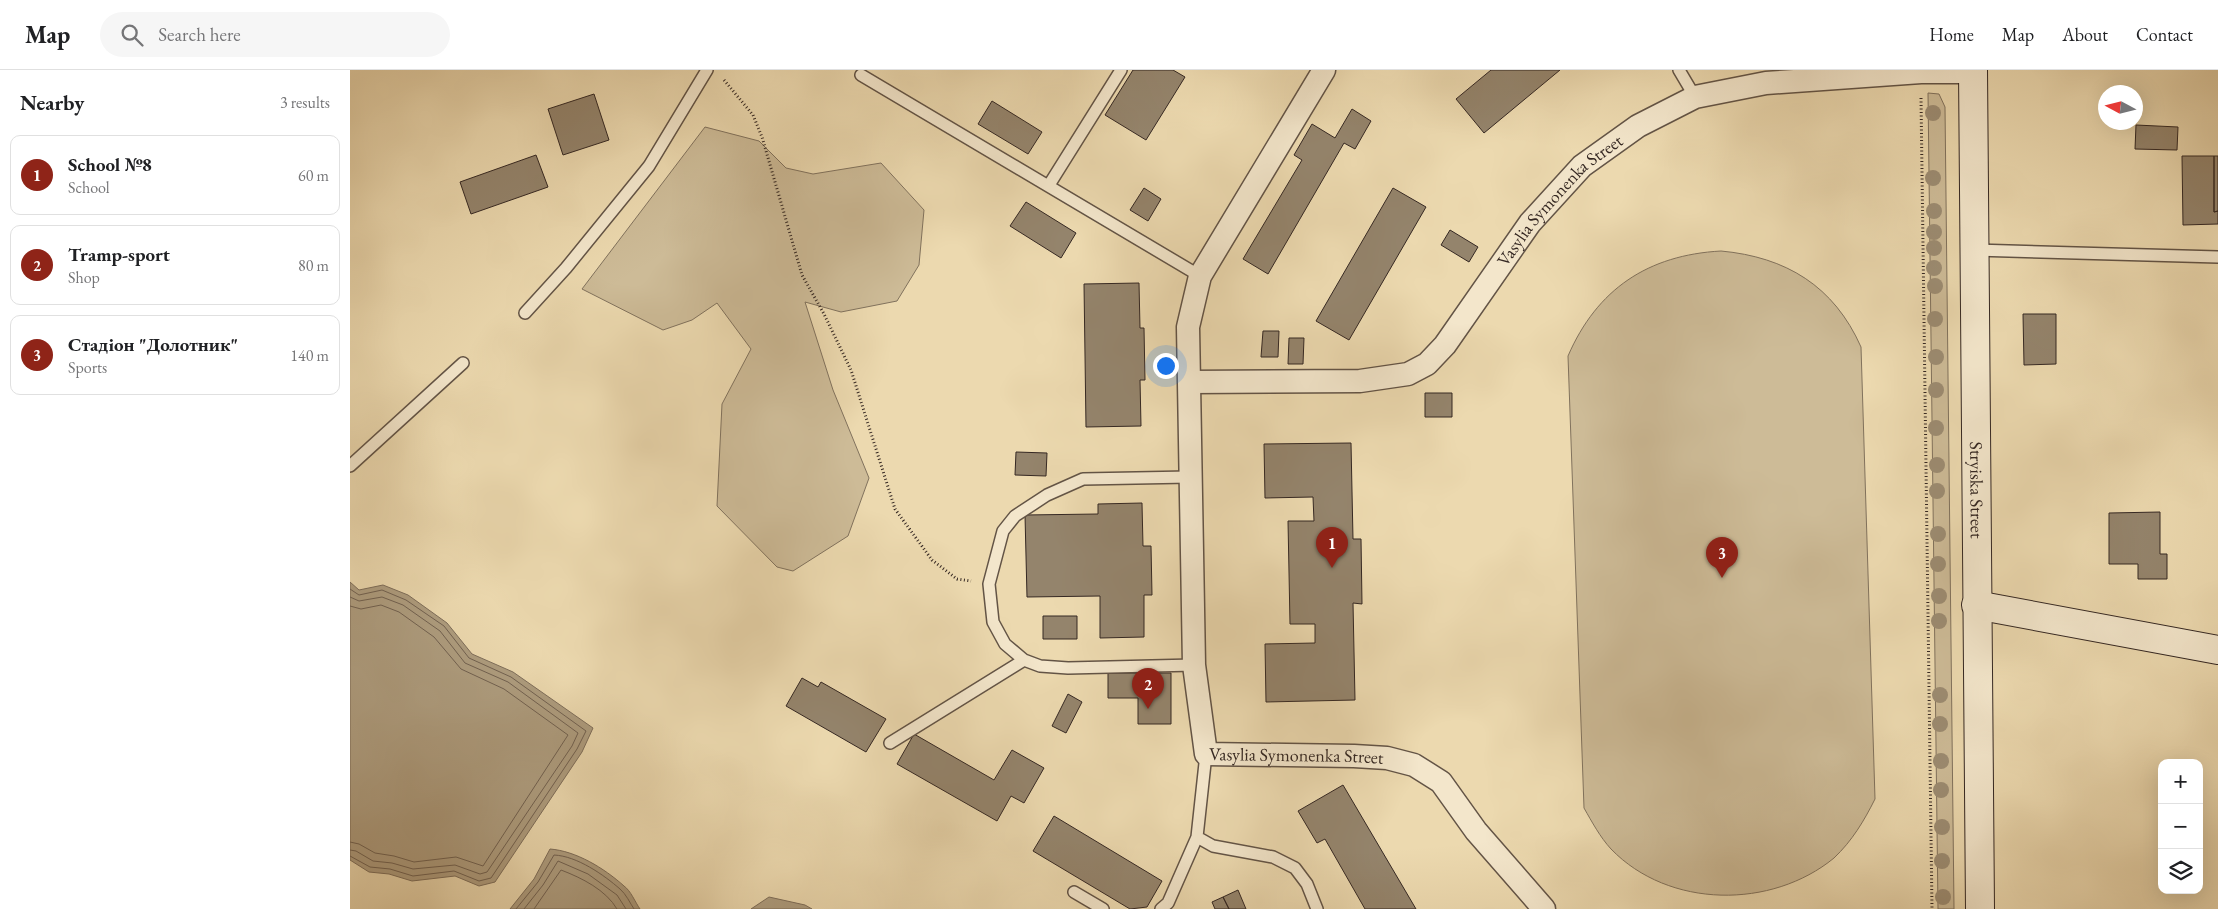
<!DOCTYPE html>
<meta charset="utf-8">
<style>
body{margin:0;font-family:"EB Garamond",serif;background:#f6f6f6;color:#202124}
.controls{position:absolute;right:15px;bottom:15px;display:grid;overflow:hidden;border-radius:10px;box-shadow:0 5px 20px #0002}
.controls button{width:45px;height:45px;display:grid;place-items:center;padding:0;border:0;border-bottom:1px solid #e0e0e0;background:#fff;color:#202124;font:25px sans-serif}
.compass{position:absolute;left:1748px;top:15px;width:45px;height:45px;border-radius:50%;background:#fff;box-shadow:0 5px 20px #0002;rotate:277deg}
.you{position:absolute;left:815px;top:295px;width:18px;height:18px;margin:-12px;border:4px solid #fff;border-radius:50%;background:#1a73e8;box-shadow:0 0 0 8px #1a73e833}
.badge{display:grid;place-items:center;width:32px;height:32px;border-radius:50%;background:#8f2418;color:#fff;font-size:16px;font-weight:700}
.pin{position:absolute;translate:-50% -41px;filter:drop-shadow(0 1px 2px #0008)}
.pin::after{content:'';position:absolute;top:26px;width:18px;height:15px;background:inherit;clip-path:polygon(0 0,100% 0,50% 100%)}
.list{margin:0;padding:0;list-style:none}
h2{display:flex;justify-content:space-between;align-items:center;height:65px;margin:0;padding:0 20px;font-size:21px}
h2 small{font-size:16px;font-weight:400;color:#757577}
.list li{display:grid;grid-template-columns:32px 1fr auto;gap:15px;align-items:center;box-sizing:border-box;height:80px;margin:0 10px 10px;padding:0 10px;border:1px solid #e0e0e0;border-radius:10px}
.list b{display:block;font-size:19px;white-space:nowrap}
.list p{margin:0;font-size:16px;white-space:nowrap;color:#757577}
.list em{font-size:16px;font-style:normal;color:#757577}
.icon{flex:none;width:28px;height:28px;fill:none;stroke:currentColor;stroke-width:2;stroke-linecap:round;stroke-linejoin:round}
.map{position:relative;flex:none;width:1868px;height:839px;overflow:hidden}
header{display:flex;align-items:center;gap:30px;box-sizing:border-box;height:70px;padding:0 25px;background:#fff;border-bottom:1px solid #e0e0e0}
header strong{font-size:24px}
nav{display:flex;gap:28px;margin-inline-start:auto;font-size:18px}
.search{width:350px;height:45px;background:#f6f6f6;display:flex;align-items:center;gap:12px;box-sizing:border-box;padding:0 18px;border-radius:28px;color:#757577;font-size:19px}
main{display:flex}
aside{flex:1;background:#fff}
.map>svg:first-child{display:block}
.green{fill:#cdbb97;stroke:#81725d}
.water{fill:#ae9d7f;stroke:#7e6e5a}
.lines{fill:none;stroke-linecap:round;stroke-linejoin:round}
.shore{stroke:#726251;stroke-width:1}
.building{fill:#94846c;stroke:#352823}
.lane-casing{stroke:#635446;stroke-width:14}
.street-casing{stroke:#635446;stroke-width:25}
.secondary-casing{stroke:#352823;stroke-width:30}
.path{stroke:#352823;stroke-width:3;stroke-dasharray:1 2.5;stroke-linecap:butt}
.lane{stroke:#f3e6cb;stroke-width:11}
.street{stroke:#f3e6cb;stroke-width:22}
.secondary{stroke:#f3e6cb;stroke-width:28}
.tree{fill:#9c8c72}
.labels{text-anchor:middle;stroke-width:4.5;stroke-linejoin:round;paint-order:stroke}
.street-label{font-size:18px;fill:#352823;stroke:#f3e6cb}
</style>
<header>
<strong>Map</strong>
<div class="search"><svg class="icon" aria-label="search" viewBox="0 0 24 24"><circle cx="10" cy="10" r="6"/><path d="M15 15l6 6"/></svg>Search here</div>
<nav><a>Home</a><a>Map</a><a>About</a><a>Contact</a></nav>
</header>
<main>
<aside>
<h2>Nearby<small>3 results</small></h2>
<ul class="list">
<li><span class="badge">1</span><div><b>School №8</b><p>School</p></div><em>60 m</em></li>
<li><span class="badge">2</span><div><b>Tramp-sport</b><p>Shop</p></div><em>80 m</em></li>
<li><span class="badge">3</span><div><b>Стадіон &quot;Долотник&quot;</b><p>Sports</p></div><em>140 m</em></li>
</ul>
</aside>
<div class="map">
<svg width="1868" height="839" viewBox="0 0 1868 839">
<rect width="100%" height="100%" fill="#ecd9af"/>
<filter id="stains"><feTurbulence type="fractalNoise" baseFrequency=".004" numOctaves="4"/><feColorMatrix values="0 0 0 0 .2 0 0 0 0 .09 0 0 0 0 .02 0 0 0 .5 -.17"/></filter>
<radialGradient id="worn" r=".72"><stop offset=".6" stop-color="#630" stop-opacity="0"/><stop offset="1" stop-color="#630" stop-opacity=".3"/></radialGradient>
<path class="green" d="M 1578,23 L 1589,24 L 1595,37 L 1604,839 L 1588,839 Z
M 355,57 L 409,71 L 436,98 L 463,104 L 531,93 L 574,140 L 569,195 L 547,231 L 491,242 L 455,232 L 483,320 L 519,408 L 498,466 L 443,501 L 427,497 L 367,436 L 372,334 L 401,279 L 367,233 L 342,250 L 313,260 L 232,219 Z
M 1371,181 C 1436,187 1484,216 1511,277 L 1525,729 C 1514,751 1502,771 1484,788 C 1422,839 1319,839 1261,779 C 1250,767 1242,752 1234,738 L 1218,286 C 1247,219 1298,185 1371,181 Z"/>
<path class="water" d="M 0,512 L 9,520 L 33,515 L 58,525 L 97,553 L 122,584 L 163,602 L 243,658 L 232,682 L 145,812 L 129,816 L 105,806 L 62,811 L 39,804 L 19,802 L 0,790 Z
M 200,779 C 226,781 254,798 274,816 C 281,821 285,832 290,839 L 160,839 L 184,809 Z
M 419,827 L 455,835 L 462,839 L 401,839 Z"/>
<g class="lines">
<path class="shore" d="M 0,519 L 9,525 L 32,520 L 56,530 L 94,556 L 119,588 L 161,607 L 236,661 L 227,679 L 141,808 L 129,811 L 104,801 L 63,806 L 40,799 L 20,797 L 0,786
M 0,527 L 9,531 L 32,527 L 53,535 L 90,561 L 115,593 L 158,612 L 228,663 L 222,676 L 137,802 L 130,804 L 105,795 L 63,799 L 42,793 L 23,791 L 6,781 L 0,780
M 0,536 L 11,539 L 31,535 L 49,542 L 84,567 L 111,599 L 154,619 L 218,665 L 133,796 L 106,787 L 64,792 L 44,786 L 25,783 L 9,774 L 0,772
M 166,839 L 188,812 L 204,785 C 227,786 254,805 270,819 C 276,824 280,833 284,839
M 174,839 L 193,815 L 208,791 L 238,804 L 267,825 L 276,839
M 184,839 L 211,800 C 232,808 256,820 267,839"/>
</g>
<path class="building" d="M 783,0 L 823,0 L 835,7 L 796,70 L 755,45 Z
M 1141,0 L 1210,0 L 1134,63 L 1106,29 Z
M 244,24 L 259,70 L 213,85 L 198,39 Z
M 642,31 L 692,62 L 678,84 L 628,54 Z
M 1002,39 L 1021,51 L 1005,79 L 994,73 L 918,204 L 893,189 L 952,90 L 944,85 L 962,54 L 985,68 Z
M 1786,55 L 1828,57 L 1827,80 L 1785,79 Z
M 186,85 L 198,117 L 121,144 L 110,112 Z
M 1832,86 L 1864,86 L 1864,142 L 1868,141 L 1868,154 L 1833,155 Z
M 1864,86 L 1868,86 L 1868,141 L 1864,142 Z
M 794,118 L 811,129 L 798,151 L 780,140 Z
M 1043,118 L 1076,137 L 999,270 L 966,251 Z
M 676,132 L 726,163 L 711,188 L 660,156 Z
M 1100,160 L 1128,177 L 1119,192 L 1091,175 Z
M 789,213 L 790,258 L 794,258 L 795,310 L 790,310 L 791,356 L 736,357 L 734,214 Z
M 1673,244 L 1706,244 L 1706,294 L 1674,295 Z
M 913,261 L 929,261 L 928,287 L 911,287 Z
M 939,268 L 954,268 L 953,294 L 938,294 Z
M 1075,323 L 1102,323 L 1102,347 L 1075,347 Z
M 1001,373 L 1003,469 L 1011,469 L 1012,534 L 1003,533 L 1005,630 L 916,632 L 915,574 L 965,573 L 965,554 L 940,554 L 938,451 L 964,451 L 963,427 L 915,428 L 914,374 Z
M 666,382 L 697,383 L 696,406 L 665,405 Z
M 792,433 L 793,476 L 801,476 L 802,525 L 794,525 L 794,567 L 750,568 L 750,526 L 677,527 L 675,445 L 748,444 L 748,434 Z
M 1810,442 L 1810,484 L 1817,484 L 1817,509 L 1788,509 L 1788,494 L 1759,494 L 1759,443 Z
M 693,546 L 727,546 L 727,569 L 693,569 Z
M 758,603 L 821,603 L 821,654 L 788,654 L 788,628 L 758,628 Z
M 452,608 L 468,617 L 471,612 L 536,649 L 516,682 L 436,636 Z
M 718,624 L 732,632 L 716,663 L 702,656 Z
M 564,664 L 644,710 L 662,680 L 694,698 L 674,733 L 661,726 L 647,751 L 547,694 Z
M 993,715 L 1066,839 L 1015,839 L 975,769 L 967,773 L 948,741 Z
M 704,746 L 812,811 L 797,837 L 780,839 L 683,781 Z
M 888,820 L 896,839 L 879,839 L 873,827 Z
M 873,827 L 879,839 L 865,839 L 862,832 Z"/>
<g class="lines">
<g class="lane-casing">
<path id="lane" d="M 1329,0 L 1345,27
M 511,5 L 850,206
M 699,115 L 771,0
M 1625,180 L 1868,187
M 175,243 L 216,198 L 299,96 L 357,0
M 0,396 L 113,293
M 839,407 L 733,409 L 697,425 L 665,446 L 653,461 L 639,514 L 643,552 L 655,574 L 674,590 L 690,596 L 718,598 L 844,595
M 540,673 L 674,590
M 847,767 L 863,776 L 923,787 L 945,798 L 957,814 L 967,839
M 724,822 L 753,839
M 811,839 L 818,833 L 847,767 L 856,684"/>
</g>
<g class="street-casing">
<g id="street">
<path id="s1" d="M 974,0 L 850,206 L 838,257 L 844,595 L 856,684 L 1004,686 L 1037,688 L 1064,695 L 1091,712 L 1126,761 L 1194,839"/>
<path id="s2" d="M 840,312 L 1010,311 L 1058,304 L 1077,294 L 1095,275 L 1180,153 L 1232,96 L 1288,56 L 1345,27 L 1416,13 L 1571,2 L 1623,2"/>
</g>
</g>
<g class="secondary-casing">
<g id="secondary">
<path id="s3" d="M 1623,0 L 1630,839"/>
<path d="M 1626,535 L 1868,580"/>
</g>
</g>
<path class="path" d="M 374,10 L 403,45 L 412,67 L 452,205 L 474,244 L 501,300 L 545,439 L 582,490 L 607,509 L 621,511
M 1571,28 L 1582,839"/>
<use href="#lane" class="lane"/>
<use href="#street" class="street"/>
<use href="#secondary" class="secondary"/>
</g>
<g class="tree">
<circle cx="1583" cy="43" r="8"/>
<circle cx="1583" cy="108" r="8"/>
<circle cx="1584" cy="141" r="8"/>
<circle cx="1584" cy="162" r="8"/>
<circle cx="1584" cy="178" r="8"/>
<circle cx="1584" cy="198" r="8"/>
<circle cx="1585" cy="216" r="8"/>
<circle cx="1585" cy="249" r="8"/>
<circle cx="1586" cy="287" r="8"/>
<circle cx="1586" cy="320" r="8"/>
<circle cx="1586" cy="358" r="8"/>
<circle cx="1587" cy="395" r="8"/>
<circle cx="1587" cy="421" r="8"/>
<circle cx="1588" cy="464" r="8"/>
<circle cx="1588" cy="494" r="8"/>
<circle cx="1589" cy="526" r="8"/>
<circle cx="1589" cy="551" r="8"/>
<circle cx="1590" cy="625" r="8"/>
<circle cx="1590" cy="654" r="8"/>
<circle cx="1591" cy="691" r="8"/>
<circle cx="1591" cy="720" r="8"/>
<circle cx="1592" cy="757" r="8"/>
<circle cx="1592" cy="791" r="8"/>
<circle cx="1593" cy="827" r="8"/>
</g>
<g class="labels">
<g class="street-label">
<text dy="6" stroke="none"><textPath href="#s2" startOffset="452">Vasylia Symonenka Street</textPath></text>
<text dy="6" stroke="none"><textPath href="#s3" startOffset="420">Stryiska Street</textPath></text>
<text dy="6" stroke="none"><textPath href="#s1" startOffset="811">Vasylia Symonenka Street</textPath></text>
</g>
</g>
<rect width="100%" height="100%" filter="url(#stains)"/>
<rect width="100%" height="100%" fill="url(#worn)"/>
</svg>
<div class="controls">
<button>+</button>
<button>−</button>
<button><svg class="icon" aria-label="layers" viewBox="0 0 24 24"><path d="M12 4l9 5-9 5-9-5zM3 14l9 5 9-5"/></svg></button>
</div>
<svg class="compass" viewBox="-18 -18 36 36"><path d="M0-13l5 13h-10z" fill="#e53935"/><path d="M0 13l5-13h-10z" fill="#757577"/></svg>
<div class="you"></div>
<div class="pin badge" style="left:982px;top:498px">1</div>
<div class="pin badge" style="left:798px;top:639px">2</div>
<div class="pin badge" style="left:1372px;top:508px">3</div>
</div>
</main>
